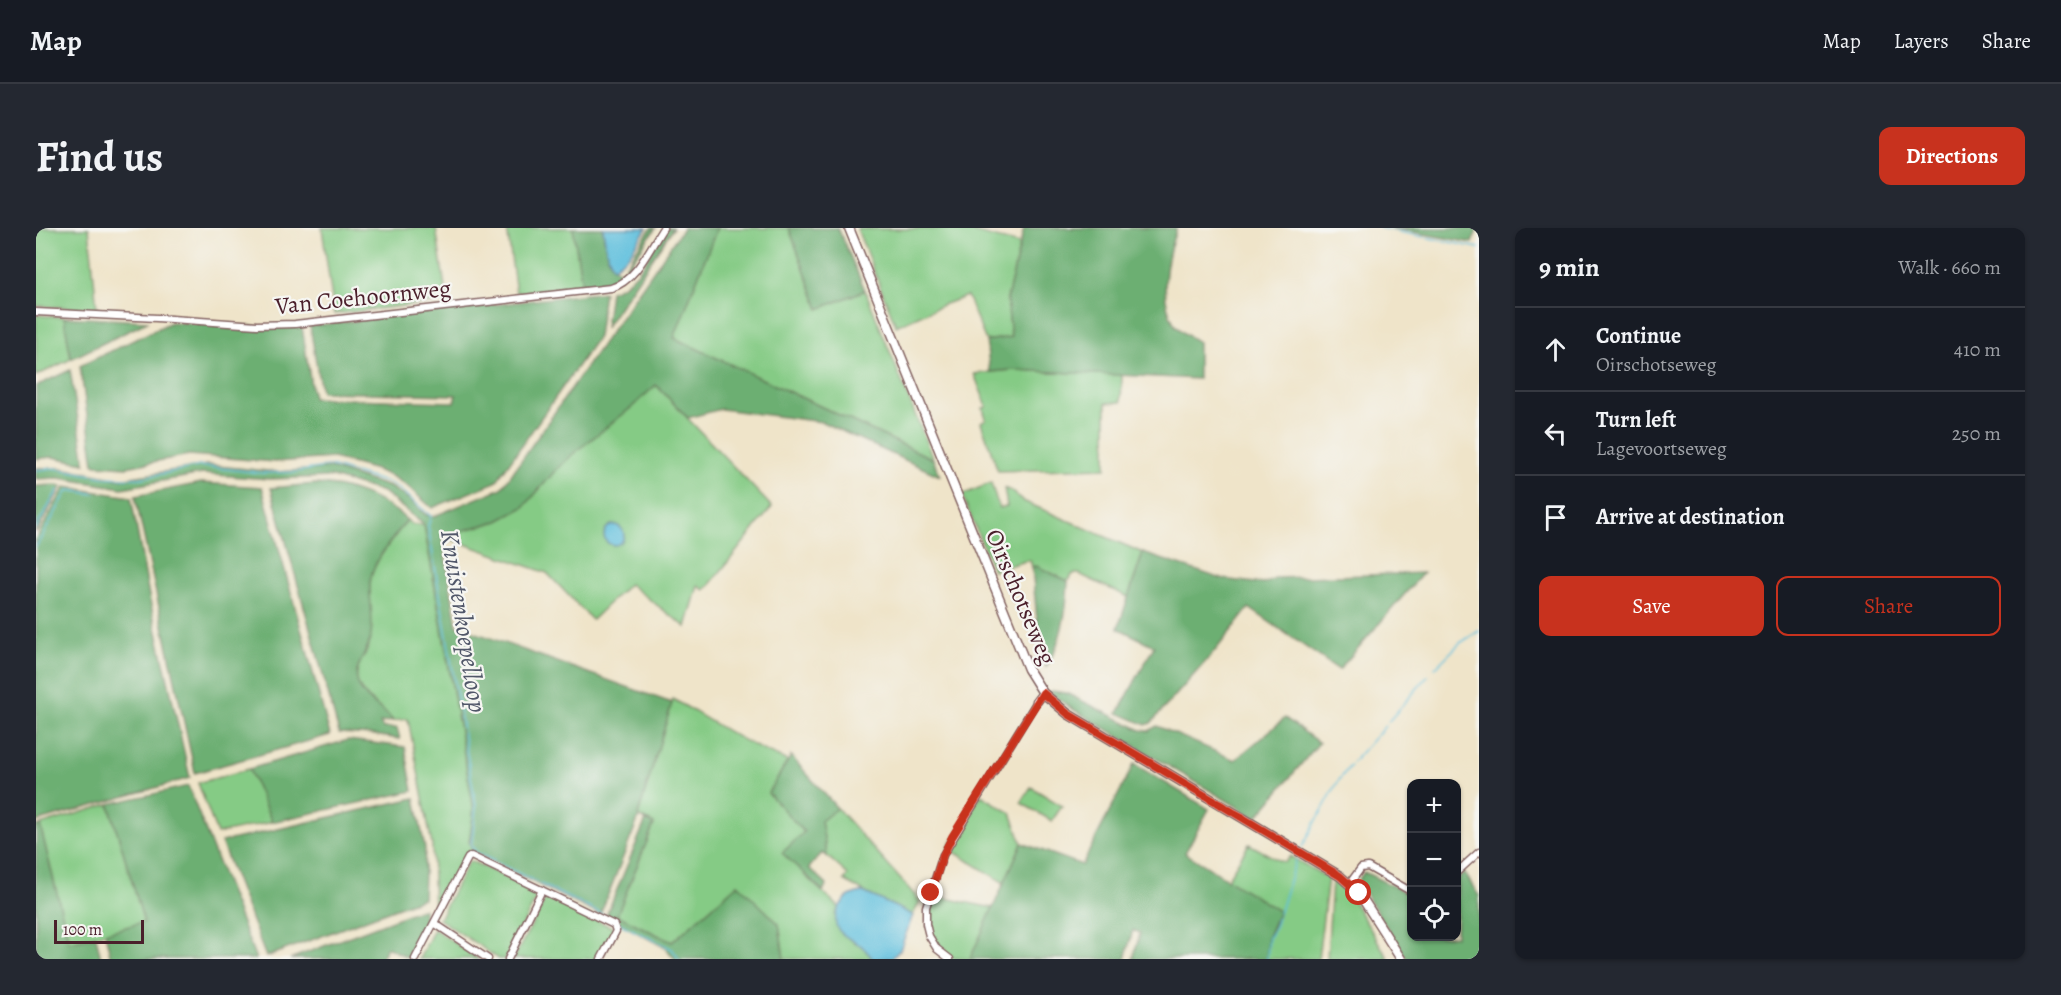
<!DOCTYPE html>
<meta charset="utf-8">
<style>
body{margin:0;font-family:Alegreya,serif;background:#242831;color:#f1f3f6}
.controls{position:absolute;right:18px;bottom:18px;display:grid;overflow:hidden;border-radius:12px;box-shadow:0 2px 4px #0004}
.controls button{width:54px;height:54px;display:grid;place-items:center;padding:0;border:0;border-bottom:2px solid #363941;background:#171b24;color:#f1f3f6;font:30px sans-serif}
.scale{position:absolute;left:18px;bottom:15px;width:90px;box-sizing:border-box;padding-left:6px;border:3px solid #4a1f2b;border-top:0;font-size:16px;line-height:21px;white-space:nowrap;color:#4a1f2b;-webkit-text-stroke:4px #f6f6f2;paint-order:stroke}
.stop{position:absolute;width:18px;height:18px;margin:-14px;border:4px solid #c8321e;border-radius:50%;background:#fff}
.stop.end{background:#c8321e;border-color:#fff;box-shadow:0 2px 6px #0008}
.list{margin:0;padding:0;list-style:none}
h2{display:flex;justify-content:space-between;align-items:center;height:78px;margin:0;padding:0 24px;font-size:26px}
h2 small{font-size:20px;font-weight:400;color:#9ea1a6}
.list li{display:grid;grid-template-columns:39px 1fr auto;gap:18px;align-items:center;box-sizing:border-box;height:84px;padding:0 24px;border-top:2px solid #363941}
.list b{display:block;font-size:22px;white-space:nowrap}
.list p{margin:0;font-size:20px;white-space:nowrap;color:#9ea1a6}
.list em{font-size:20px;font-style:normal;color:#9ea1a6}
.actions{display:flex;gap:12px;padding:18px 24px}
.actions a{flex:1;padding:14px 0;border:2px solid #c8321e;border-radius:12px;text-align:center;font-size:21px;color:#c8321e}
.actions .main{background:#c8321e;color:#fff}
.icon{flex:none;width:33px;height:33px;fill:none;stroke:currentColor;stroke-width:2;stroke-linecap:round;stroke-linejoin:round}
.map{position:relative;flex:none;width:1443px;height:731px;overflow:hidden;border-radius:12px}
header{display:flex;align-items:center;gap:36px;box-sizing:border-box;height:84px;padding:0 30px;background:#171b24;border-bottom:2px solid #363941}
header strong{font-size:28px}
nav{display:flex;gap:33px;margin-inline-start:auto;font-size:21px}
.intro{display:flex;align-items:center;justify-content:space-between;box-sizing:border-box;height:144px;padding:0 36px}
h1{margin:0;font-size:42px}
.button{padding:15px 27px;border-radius:12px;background:#c8321e;color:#fff;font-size:21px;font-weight:700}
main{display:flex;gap:36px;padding:0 36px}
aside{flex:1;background:#171b24;border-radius:12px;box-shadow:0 2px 4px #0004}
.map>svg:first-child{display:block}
.green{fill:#85cb85;stroke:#687558;stroke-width:1.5;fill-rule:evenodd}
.forest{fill:#6caf72;stroke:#5b674e;stroke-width:1.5}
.water{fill:#5fbfdd;stroke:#546f84;stroke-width:1.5}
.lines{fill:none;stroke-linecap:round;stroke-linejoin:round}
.stream{stroke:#5fbfdd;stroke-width:1.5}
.street-casing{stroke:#846462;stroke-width:9}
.secondary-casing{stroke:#846462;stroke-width:11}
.street{stroke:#fff;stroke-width:6}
.secondary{stroke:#fff;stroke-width:8}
.route{stroke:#c8321e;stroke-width:8}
.labels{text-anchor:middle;stroke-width:4.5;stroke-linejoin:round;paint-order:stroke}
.street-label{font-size:24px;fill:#4a1f2b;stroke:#f6f6f2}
.water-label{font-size:26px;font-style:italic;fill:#515769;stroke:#f6f6f2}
</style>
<header>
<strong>Map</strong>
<nav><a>Map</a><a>Layers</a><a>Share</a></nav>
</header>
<div class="intro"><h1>Find us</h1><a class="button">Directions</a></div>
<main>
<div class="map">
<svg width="1443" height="731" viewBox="0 0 1443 731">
<rect width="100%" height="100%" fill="#f6f6f2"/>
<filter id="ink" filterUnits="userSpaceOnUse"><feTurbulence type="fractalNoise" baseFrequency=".0167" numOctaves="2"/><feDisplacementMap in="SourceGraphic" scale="12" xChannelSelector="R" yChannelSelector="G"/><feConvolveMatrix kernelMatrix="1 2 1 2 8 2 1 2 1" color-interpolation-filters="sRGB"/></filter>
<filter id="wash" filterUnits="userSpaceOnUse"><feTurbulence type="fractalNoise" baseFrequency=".008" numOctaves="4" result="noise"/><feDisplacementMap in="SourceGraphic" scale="24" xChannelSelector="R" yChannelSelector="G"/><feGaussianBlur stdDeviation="1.35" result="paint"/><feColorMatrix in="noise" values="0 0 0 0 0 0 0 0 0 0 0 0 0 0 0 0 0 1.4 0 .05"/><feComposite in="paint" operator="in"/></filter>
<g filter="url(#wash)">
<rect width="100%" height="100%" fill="#efe4c9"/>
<path class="green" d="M 0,0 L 53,0 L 61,81 L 0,78 Z
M 286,0 L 400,0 L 411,73 L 298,86 Z
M 471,0 L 537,0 L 546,57 L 480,65 Z
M 681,0 L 753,0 L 783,81 L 829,62 L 897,231 L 638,110 Z
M 821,1 L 925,1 L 984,16 L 971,71 L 975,109 L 950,113 L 931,68 L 909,76 L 860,98 Z
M 0,87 L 28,89 L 35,131 L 0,148 Z
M 976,142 L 1086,147 L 1085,174 L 1070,175 L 1070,240 L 962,243 L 945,194 L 950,191 L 947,180 L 951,179 L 938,146 Z
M 620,157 L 736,279 L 672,359 L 668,362 L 662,358 L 650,399 L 593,356 L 556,392 L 511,345 L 406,308 L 462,293 L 488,279 L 519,243 L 538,225 L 596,179 ZM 575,297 L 583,299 L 587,309 L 579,317 L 572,315 L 569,302 Z
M 955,255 L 963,280 L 971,278 L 968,260 L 977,264 L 987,273 L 1107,325 L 1092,369 L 1043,346 L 1037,346 L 1032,353 L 1000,338 L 996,339 L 994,332 L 957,342 L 926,267 Z
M 371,292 L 377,297 L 388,297 L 438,582 L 433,614 L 438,626 L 429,628 L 398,686 L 396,617 L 372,491 L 357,493 C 347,480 329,472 322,456 C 316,440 329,430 333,417 C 336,402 333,372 334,356 C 335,335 359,309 371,292 Z
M 637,471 C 675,493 711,517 752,533 L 732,565 L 768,604 L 768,647 L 803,679 L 799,687 L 818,715 L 827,719 L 837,731 L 748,731 L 743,696 L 702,656 L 636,714 L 581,687 L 618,596 L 602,588 Z
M 213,541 L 236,594 L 181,606 L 162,555 Z
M 995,559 L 1026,578 L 1016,593 L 985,575 Z
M 945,567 L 975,585 L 986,615 L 968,655 L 912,620 Z
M 73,576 L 108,694 L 33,715 L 4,597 Z
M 801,580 L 884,673 L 877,687 L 830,665 L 808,652 L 812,647 L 791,628 L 785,593 Z
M 1213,616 L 1244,633 L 1249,634 L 1254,628 L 1292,650 L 1282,731 L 1231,731 L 1232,709 L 1242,688 L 1191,651 Z
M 435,633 L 503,665 L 469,731 L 463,731 L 403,691 L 432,634 Z
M 1296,653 L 1312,665 L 1353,731 L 1291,731 Z
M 894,667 L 957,680 L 934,731 L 913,730 C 893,708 889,697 894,667 Z
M 511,669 L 578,700 L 563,731 L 477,731 Z
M 398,701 L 443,731 L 383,731 Z"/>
<path class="forest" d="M 537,0 L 567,0 C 569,16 569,32 582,43 L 587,42 L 615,0 L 620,0 L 586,47 L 575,53 L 546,57 Z
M 630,0 L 637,0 L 569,100 L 574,63 C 602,56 615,22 630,0 Z
M 647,0 L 681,0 L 638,110 L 897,231 L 904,248 L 786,194 L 685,181 L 652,190 L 620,157 L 596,179 L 538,225 L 519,243 L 488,279 L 462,293 L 406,308 L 421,398 L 636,475 L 602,587 L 603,589 L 564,687 L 436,624 C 431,608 439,593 437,577 L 388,297 L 347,264 L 296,249 L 233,251 L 166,246 L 86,260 L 23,250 L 0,251 L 0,240 L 25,240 L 83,251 L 171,237 L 242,244 L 295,240 L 354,259 L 373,271 L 389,286 L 396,289 L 466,260 Z
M 753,0 L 802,0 L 829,62 L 783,81 Z
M 988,0 L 1141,0 C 1130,28 1122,70 1139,97 C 1144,104 1155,109 1162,114 L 1162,151 L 976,142 L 954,144 L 950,113 L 975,109 L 971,71 Z
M 1355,0 L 1442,0 L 1436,15 Z
M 568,64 L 562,109 L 460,254 L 396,280 L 372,259 L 357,249 L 340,242 L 297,230 L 239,234 L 153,227 L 91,239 L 60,237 L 58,236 L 44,138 L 135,94 L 248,100 L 266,99 L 277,170 L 418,174 L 420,167 L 285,164 L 274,98 Z
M 28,89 L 113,93 L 35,131 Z
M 34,142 L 49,235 L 16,229 L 0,231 L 0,158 Z
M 165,255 L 226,259 L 294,507 L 159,545 L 99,268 Z
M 279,256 C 309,256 349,271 371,292 C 358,310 335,333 334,356 C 333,374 339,394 334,412 C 331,426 316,440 322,456 C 328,472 347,480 357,493 L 344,495 L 347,500 L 361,500 L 364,511 L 338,507 L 303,505 L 235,260 Z
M 18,257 L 26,258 L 0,305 L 0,258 Z
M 29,259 L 95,269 L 114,373 L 154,550 L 0,594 L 0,311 Z
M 1107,325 L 1186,351 L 1228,356 L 1241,350 L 1387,345 L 1303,442 L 1213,380 L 1179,423 L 1115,495 L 1110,497 L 1082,485 L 1118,418 L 1082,400 Z
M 1000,338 L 1032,353 C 1031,383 1026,414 1010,439 L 1004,423 L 996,339 Z
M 1016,463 L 1030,465 L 1105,502 L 1112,503 L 1121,498 L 1199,532 L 1249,490 L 1283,515 L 1220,590 L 1035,480 L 1013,464 Z
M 312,512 L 369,519 L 377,563 L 236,594 L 213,541 Z
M 755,528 L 801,580 L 785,593 L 791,628 L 786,625 L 773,640 L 791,657 L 787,663 L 746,625 L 768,604 L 732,565 Z
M 1098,536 L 1173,581 L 1149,625 L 1243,683 L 1232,709 L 1231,731 L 1097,731 L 1104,705 L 1097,702 L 1089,731 L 934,731 L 986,615 L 1046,637 Z
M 152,558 L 220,731 L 75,731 L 69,705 L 108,694 L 73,576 Z
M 379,570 L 389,620 L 387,670 L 230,729 L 185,614 Z
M 610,592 L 618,596 L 581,687 L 636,714 L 702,656 L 743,696 L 748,731 L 639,731 L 630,720 L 570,688 Z
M 4,597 L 33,714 L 60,708 L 65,731 L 0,731 L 0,598 Z
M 1328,644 L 1375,667 L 1376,708 L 1420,708 L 1421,651 L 1428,644 L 1443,668 L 1443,731 L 1371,731 L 1330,667 L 1324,660 L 1323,651 Z
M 385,681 L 388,681 L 388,697 L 372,730 L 351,719 L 344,731 L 254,731 Z"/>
<path class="water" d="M 567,0 L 611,0 L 593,27 L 578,39 L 576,38 L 570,21 Z
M568 307a10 10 0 1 1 20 0a10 10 0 1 1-20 0Z
M 827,664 L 877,687 L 864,722 L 856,730 L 837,731 C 833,727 829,720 824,717 C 808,708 791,701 804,678 C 809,669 816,665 827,664 Z"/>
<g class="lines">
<path class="stream" d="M 1344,0 L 1443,20
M 0,242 L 18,240 L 68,249 L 93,250 L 105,250 L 164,238 L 226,245 L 259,244 L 294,238 L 353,255 L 362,260 L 395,288 L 392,298 L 440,579 L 435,618 L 441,625 L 569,688
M 0,300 L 22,262
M 0,319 L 32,262 L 59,266
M 1399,440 L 1424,415 L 1443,403
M 1352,494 L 1392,448
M 1316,535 L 1349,498
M 1266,619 L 1303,552 L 1314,538
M 576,692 L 636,721 L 643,731
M 1231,731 L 1233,709 L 1239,699 L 1260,631"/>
</g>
</g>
<g filter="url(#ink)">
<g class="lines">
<g class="street-casing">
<path id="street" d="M 0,84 L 121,90 L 221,97 L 259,96 L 575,60 C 600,53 613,21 627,0
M 1420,645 L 1443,624
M 1314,655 L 1325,640 L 1332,639 L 1376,664
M 398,695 L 452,731
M 379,731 L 432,630 L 435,628 L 578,697 L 580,703 L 565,731
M 472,731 L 506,662
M 914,731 L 901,721 L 893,708 L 890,696 L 890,679 L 907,627 L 1001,473"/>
</g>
<g class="secondary-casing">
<path id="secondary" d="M 813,0 L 992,441 L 1007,465 L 1032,486 L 1304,648 L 1323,665 L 1365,731
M 1001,473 L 1007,465"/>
</g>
<use href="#street" class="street"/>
<use href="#secondary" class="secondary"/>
</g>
</g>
<g class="lines" filter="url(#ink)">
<path class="route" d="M 895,665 L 907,627 L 916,609 L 1007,465 L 1032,486 L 1304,648 L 1323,665"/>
</g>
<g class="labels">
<g class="street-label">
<text transform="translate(327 69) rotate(-6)" y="8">Van Coehoornweg</text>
<text transform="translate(985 369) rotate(67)" y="8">Oirschotseweg</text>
</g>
<g class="water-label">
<text transform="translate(428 393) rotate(81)" y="9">Knuistenkoepelloop</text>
</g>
</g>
</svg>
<div class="controls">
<button>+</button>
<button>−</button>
<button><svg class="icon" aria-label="locate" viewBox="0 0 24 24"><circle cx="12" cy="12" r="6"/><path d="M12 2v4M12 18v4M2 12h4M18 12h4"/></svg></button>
</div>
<div class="scale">100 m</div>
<div class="stop" style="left:1323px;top:665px"></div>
<div class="stop end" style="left:895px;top:665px"></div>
</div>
<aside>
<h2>9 min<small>Walk · 660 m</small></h2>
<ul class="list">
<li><svg class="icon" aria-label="ahead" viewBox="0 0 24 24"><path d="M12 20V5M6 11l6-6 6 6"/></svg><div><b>Continue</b><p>Oirschotseweg</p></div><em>410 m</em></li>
<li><svg class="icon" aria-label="left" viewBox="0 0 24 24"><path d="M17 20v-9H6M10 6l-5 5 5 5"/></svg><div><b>Turn left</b><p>Lagevoortseweg</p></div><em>250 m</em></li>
<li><svg class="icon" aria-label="arrive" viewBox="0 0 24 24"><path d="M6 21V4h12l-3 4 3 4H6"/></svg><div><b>Arrive at destination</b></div></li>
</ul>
<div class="actions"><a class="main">Save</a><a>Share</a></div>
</aside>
</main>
